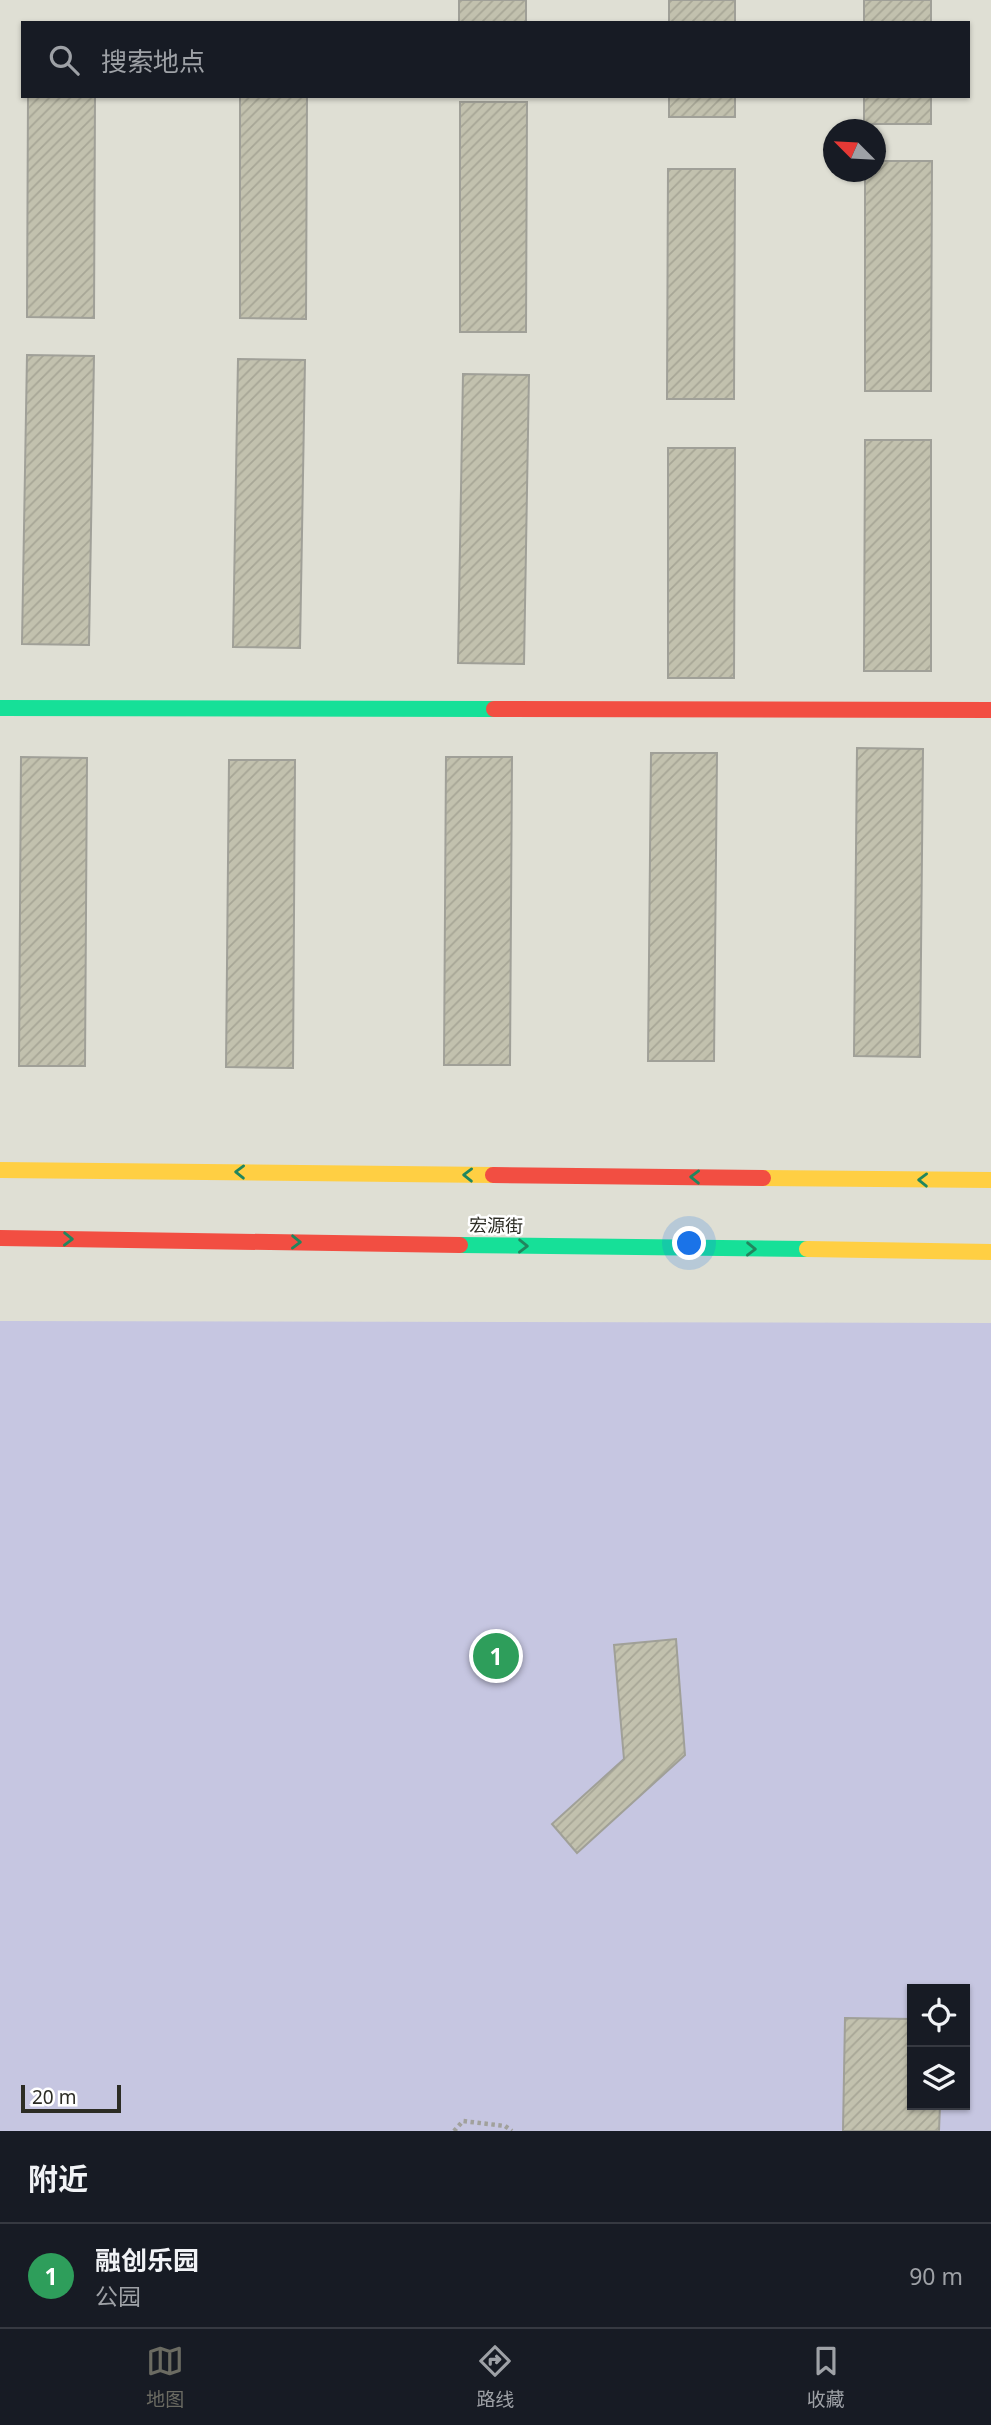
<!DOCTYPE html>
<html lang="zh">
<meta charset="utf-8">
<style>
body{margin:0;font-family:"Noto Sans","Noto Sans SC",sans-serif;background:#242831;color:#f1f3f6}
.controls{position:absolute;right:21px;bottom:21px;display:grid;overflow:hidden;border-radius:0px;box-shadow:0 2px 5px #0004}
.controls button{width:63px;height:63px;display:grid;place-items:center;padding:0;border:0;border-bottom:2px solid #363941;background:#171b24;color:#f1f3f6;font:35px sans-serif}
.compass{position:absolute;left:823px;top:119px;width:63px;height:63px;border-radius:50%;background:#171b24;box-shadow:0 2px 5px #0004;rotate:294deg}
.scale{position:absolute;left:21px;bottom:18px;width:100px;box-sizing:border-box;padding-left:7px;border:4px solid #2c2c24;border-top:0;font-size:19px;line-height:24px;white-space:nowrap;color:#2c2c24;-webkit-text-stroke:5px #fff;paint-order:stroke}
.you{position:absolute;left:690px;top:1244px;width:24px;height:24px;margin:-18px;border:5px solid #fff;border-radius:50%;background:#1a73e8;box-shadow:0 0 0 10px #1a73e833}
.badge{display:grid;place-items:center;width:46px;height:46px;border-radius:50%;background:#6b6b62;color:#fff;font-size:23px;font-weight:700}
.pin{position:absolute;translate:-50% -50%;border:4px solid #fff;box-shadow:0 2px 7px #0006}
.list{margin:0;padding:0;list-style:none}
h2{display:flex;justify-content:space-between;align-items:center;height:91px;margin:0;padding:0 28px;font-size:30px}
h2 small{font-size:23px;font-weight:400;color:#9ea1a6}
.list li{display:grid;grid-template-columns:46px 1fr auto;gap:21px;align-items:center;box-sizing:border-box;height:105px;padding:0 28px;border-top:2px solid #363941}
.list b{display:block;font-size:26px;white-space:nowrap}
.list p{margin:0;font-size:23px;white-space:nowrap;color:#9ea1a6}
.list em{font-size:23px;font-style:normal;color:#9ea1a6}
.icon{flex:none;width:38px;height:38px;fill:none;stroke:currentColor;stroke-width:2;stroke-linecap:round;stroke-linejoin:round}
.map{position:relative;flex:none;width:991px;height:2131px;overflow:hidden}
.search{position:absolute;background:#171b24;box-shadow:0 2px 5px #0004;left:21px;right:21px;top:21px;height:77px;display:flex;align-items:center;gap:18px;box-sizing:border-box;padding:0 24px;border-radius:0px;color:#9ea1a6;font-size:26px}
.sheet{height:196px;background:#171b24}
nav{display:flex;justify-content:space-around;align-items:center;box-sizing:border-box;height:98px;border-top:2px solid #363941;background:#171b24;font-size:19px;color:#9ea1a6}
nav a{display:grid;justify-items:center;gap:4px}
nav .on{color:#6b6b62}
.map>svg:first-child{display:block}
.green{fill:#c6c6e1;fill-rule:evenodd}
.building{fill:url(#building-hatch);stroke:#a0a098;stroke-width:2}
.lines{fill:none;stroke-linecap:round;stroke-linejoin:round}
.path{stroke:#a1a19c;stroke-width:4.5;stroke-dasharray:3.5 3.5;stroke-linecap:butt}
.fast{stroke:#16e098;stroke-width:16}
.slow{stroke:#ffcf43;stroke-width:16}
.jam{stroke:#f24e42;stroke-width:16}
.oneway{stroke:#21865e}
.labels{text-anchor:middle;stroke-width:5;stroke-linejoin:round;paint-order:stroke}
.street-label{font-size:18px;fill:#2c2c24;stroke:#fff}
</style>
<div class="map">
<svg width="991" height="2131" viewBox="0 0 991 2131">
<defs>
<pattern id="building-hatch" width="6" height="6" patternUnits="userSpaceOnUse" patternTransform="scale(1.75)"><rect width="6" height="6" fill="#c2c1ae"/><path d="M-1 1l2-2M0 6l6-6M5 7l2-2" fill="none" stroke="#a7a696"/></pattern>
</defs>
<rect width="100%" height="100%" fill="#dfdfd4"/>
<path class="green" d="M 0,1321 L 991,1323 L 991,2131 L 0,2131 ZM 912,1989 L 965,1989 L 965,2105 L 912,2105 Z"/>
<path class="building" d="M 459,0 L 526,0 L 526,23 L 459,23 Z
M 669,0 L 735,0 L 735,23 L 669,23 Z
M 864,0 L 931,0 L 931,23 L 864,23 Z
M 28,96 L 95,96 L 94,318 L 27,317 Z
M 240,96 L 307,96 L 306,319 L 240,318 Z
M 669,96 L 735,96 L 735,117 L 669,117 Z
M 864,96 L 931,96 L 931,124 L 864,124 Z
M 460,102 L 527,102 L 526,332 L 460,332 Z
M 876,161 L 932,161 L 931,391 L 865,391 L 865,172 L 876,172 Z
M 668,169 L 735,169 L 734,399 L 667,399 Z
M 27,355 L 94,356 L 89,645 L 22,644 Z
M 238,359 L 305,360 L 300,648 L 233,647 Z
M 463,374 L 529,375 L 524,664 L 458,663 Z
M 865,440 L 931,440 L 931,671 L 864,671 Z
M 668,448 L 735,448 L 734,678 L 668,678 Z
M 857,748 L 923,749 L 920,1057 L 854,1056 Z
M 651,753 L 717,753 L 714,1061 L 648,1061 Z
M 21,757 L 87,758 L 85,1066 L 19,1066 Z
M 446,757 L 512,757 L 510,1065 L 444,1065 Z
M 229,760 L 295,760 L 293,1068 L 226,1067 Z
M 676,1639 L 685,1755 L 577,1853 L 552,1824 L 624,1759 L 614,1645 Z
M 845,2018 L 912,2019 L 912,2105 L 940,2105 L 939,2131 L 843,2131 Z"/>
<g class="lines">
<path class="path" d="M 454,2131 L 463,2121 L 505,2126 L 512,2131"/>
<path class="fast" d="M 0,708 L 494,709
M 460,1245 L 807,1249"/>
<path class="slow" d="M 0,1170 L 493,1175
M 763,1178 L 991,1180
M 807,1249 L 991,1252"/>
<path class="jam" d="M 494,709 L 991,710
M 493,1175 L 763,1178
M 0,1238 L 460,1245"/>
</g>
<defs><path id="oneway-chevron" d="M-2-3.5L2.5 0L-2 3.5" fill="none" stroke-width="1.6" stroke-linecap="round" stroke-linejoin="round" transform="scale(1.75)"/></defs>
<g class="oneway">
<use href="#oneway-chevron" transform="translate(240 1172) rotate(-179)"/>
<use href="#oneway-chevron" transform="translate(468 1175) rotate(-179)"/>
<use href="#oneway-chevron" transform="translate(695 1177) rotate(-179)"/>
<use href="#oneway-chevron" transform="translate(923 1180) rotate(-179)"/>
<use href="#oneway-chevron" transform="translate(68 1239) rotate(1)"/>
<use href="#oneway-chevron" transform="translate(296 1242) rotate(1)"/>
<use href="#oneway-chevron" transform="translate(523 1246) rotate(1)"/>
<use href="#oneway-chevron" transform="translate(751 1249) rotate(1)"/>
</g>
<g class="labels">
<g class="street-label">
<text transform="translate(496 1226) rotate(1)" y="6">宏源街</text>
</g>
</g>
</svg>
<div class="controls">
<button><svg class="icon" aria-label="locate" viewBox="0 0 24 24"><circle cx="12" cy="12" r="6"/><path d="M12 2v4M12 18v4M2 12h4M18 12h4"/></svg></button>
<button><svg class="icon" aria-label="layers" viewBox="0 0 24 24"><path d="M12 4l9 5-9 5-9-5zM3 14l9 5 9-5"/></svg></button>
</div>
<svg class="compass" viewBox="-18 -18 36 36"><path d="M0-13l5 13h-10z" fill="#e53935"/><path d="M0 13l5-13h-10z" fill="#9ea1a6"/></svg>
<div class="scale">20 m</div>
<div class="you"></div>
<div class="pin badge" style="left:496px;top:1656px;background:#2e9e5b">1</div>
<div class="search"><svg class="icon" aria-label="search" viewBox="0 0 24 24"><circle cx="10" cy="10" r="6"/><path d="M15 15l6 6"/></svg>搜索地点</div>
</div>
<section class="sheet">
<h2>附近<small></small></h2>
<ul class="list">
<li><span class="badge" style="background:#2e9e5b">1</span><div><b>融创乐园</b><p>公园</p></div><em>90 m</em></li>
</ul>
</section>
<nav>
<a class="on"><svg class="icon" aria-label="map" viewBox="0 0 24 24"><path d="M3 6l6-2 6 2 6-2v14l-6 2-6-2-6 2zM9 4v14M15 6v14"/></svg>地图</a>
<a><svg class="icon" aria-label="directions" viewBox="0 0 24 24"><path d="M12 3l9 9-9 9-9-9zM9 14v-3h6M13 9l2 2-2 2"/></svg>路线</a>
<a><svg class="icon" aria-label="saved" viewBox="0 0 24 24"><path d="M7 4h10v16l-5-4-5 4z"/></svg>收藏</a>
</nav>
